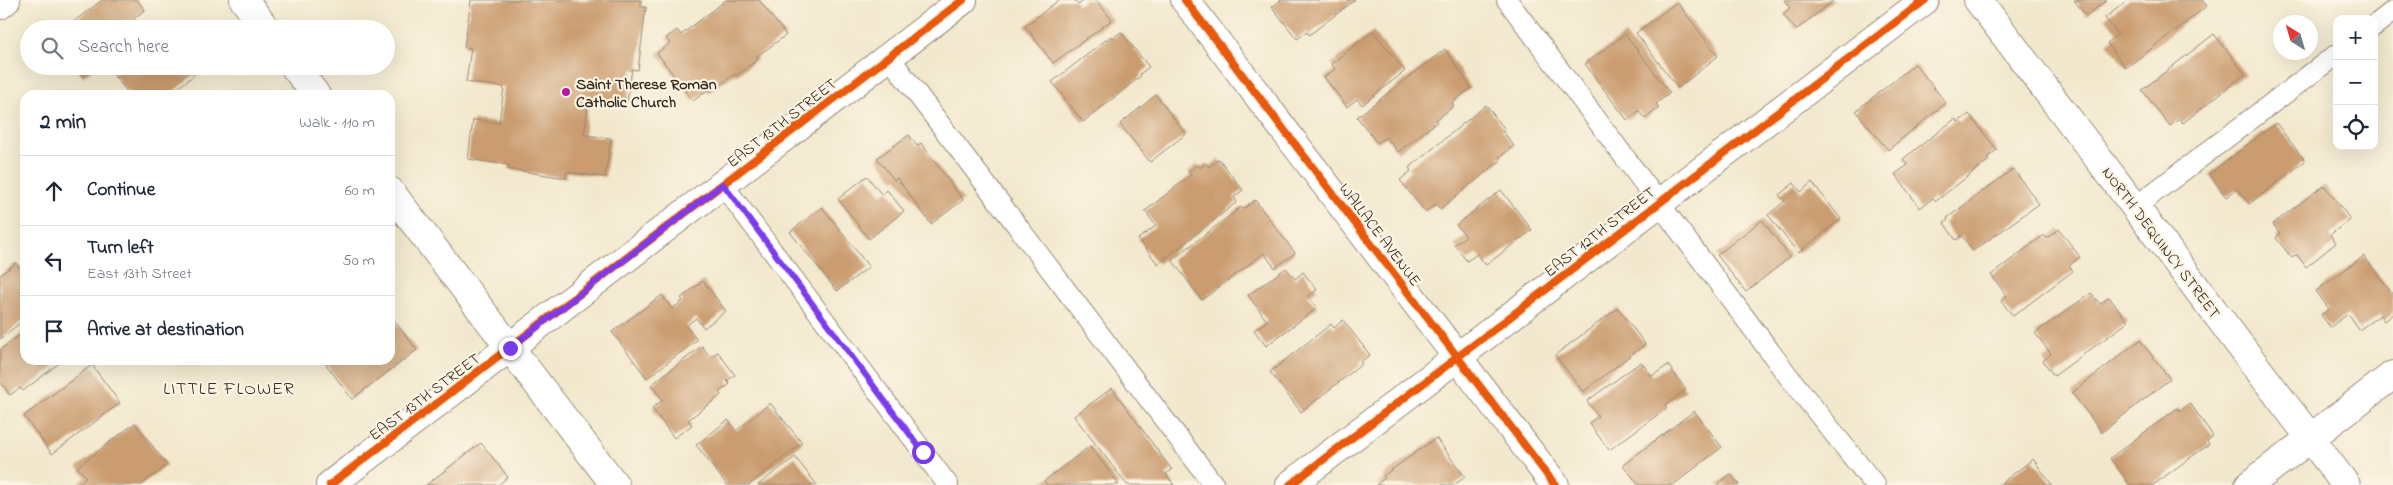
<!DOCTYPE html>
<meta charset="utf-8">
<style>
body{margin:0;font-family:"Indie Flower",sans-serif;background:#f6f6f7;color:#1f2937}
.controls{position:absolute;right:15px;top:15px;display:grid;overflow:hidden;border-radius:10px;box-shadow:0 5px 20px #0002}
.controls button{width:45px;height:45px;display:grid;place-items:center;padding:0;border:0;border-bottom:1px solid #e0e1e3;background:#fff;color:#1f2937;font:25px sans-serif}
.compass{position:absolute;left:2273px;top:15px;width:45px;height:45px;border-radius:50%;background:#fff;box-shadow:0 5px 20px #0002;rotate:323deg}
.stop{position:absolute;width:15px;height:15px;margin:-11px;border:4px solid #7c3aed;border-radius:50%;background:#fff}
.stop.end{background:#7c3aed;border-color:#fff;box-shadow:0 1px 5px #0008}
.list{margin:0;padding:0;list-style:none}
h2{display:flex;justify-content:space-between;align-items:center;height:65px;margin:0;padding:0 20px;font-size:21px}
h2 small{font-size:16px;font-weight:400;color:#747a83}
.list li{display:grid;grid-template-columns:32px 1fr auto;gap:15px;align-items:center;box-sizing:border-box;height:70px;padding:0 20px;border-top:1px solid #e0e1e3}
.list b{display:block;font-size:19px;white-space:nowrap}
.list p{margin:0;font-size:16px;white-space:nowrap;color:#747a83}
.list em{font-size:16px;font-style:normal;color:#747a83}
.icon{flex:none;width:28px;height:28px;fill:none;stroke:currentColor;stroke-width:2;stroke-linecap:round;stroke-linejoin:round}
.map{position:relative;flex:none;width:2393px;height:485px;overflow:hidden}
.search{position:absolute;background:#fff;box-shadow:0 5px 20px #0002;left:20px;top:20px;width:375px;height:55px;display:flex;align-items:center;gap:12px;box-sizing:border-box;padding:0 18px;border-radius:28px;color:#747a83;font-size:19px}
.panel{position:absolute;background:#fff;box-shadow:0 5px 20px #0002;left:20px;top:90px;width:375px;height:275px;border-radius:15px}
.map>svg:first-child{display:block}
.building{fill:#ca9c6f}
.lines{fill:none;stroke-linecap:round;stroke-linejoin:round}
.service-casing{stroke:#968976;stroke-width:22}
.minor-casing{stroke:#968976;stroke-width:30}
.tertiary-casing{stroke:#968976;stroke-width:30}
.service{stroke:#fff;stroke-width:20}
.minor{stroke:#fff;stroke-width:28}
.tertiary{stroke:#fff;stroke-width:28}
.cycleway-casing{stroke:#fcf5e5;stroke-width:11}
.cycleway{stroke:#e8590c;stroke-width:8}
.route{stroke:#7c3aed;stroke-width:6}
.poi-dot{fill:#b5179e;stroke:#fcf5e5;stroke-width:2}
.labels{text-anchor:middle;stroke-width:4.5;stroke-linejoin:round;paint-order:stroke}
.poi-label{font-size:16px;font-weight:bold;fill:#3b2a1e;stroke:#fcf5e5;text-anchor:start}
.street-label{font-size:16px;fill:#3b2a1e;stroke:#fcf5e5}
.neighbourhood-label{font-size:18px;letter-spacing:1px;fill:#3b2a1e;stroke:#fcf5e5}
</style>
<div class="map">
<svg width="2393" height="485" viewBox="0 0 2393 485">
<rect width="100%" height="100%" fill="#fcf5e5"/>
<filter id="ink" filterUnits="userSpaceOnUse"><feTurbulence type="fractalNoise" baseFrequency=".02" numOctaves="2"/><feDisplacementMap in="SourceGraphic" scale="10" xChannelSelector="R" yChannelSelector="G"/><feConvolveMatrix kernelMatrix="1 2 1 2 8 2 1 2 1" color-interpolation-filters="sRGB"/></filter>
<filter id="wash" filterUnits="userSpaceOnUse"><feTurbulence type="fractalNoise" baseFrequency=".0096" numOctaves="4" result="noise"/><feDisplacementMap in="SourceGraphic" scale="20" xChannelSelector="R" yChannelSelector="G"/><feGaussianBlur stdDeviation="1.12" result="paint"/><feColorMatrix in="noise" values="0 0 0 0 0 0 0 0 0 0 0 0 0 0 0 0 0 1.4 0 .05"/><feComposite in="paint" operator="in"/></filter>
<g filter="url(#wash)">
<rect width="100%" height="100%" fill="#f2e8cd"/>
<g id="blocks">
<path class="building" d="M 102,0 L 137,0 L 145,10 L 134,18 L 142,29 L 64,29 Z
M 471,0 L 641,0 L 641,7 L 646,7 L 638,70 L 632,69 L 627,103 L 589,98 L 584,135 L 611,138 L 605,177 L 567,172 L 566,178 L 508,169 L 509,165 L 468,159 L 473,120 L 499,123 L 504,87 L 466,82 L 471,48 L 464,47 Z
M 726,0 L 759,0 L 786,35 L 756,57 L 758,59 L 736,76 L 735,74 L 710,92 L 708,90 L 693,101 L 657,53 L 670,43 L 666,38 L 677,30 L 681,35 Z
M 1059,0 L 1075,0 L 1078,5 L 1085,0 L 1096,0 L 1112,20 L 1053,63 L 1025,26 Z
M 1281,0 L 1355,0 L 1309,35 L 1307,32 L 1297,39 L 1272,7 Z
M 1784,0 L 1834,0 L 1796,30 L 1783,14 L 1790,8 Z
M 2074,0 L 2107,0 L 2086,16 Z
M 2128,0 L 2202,0 L 2207,6 L 2126,68 L 2107,43 L 2118,34 L 2105,18 Z
M 1677,2 L 1718,56 L 1678,88 L 1636,33 Z
M 1373,31 L 1405,71 L 1362,105 L 1357,99 L 1347,107 L 1324,77 L 1335,69 L 1331,64 Z
M 1121,32 L 1149,67 L 1140,74 L 1141,76 L 1083,122 L 1052,82 L 1111,36 L 1113,38 Z
M 1625,34 L 1670,93 L 1656,104 L 1659,108 L 1645,119 L 1639,111 L 1627,120 L 1585,64 Z
M 2214,34 L 2245,74 L 2183,123 L 2179,119 L 2170,126 L 2142,90 Z
M 1445,49 L 1471,88 L 1452,103 L 1454,106 L 1436,120 L 1437,122 L 1398,152 L 1386,137 L 1377,143 L 1357,117 Z
M 1915,64 L 1946,103 L 1888,150 L 1856,111 Z
M 74,66 L 96,66 L 83,77 Z
M 123,66 L 201,66 L 193,72 L 194,75 L 169,95 L 130,95 L 113,74 Z
M 1156,95 L 1186,134 L 1150,162 L 1120,124 Z
M 1486,105 L 1504,128 L 1502,130 L 1514,146 L 1499,157 L 1501,160 L 1440,209 L 1436,204 L 1425,212 L 1400,180 L 1411,171 L 1409,168 Z
M 1969,114 L 1997,150 L 1987,158 L 1989,160 L 1936,201 L 1933,198 L 1920,208 L 1895,174 L 1908,165 L 1903,159 L 1955,119 L 1958,122 Z
M 2276,123 L 2305,161 L 2249,204 L 2237,189 L 2226,197 L 2209,174 Z
M 909,135 L 917,146 L 921,143 L 963,200 L 931,224 L 897,178 L 894,180 L 877,158 Z
M 1219,159 L 1243,190 L 1234,197 L 1237,202 L 1158,264 L 1138,239 L 1156,226 L 1145,211 L 1191,175 L 1188,172 L 1198,164 L 1200,168 L 1206,163 L 1209,167 Z
M 2013,169 L 2039,204 L 1973,251 L 1962,236 L 1956,240 L 1944,223 L 1948,220 L 1947,218 Z
M 867,176 L 882,195 L 887,190 L 904,211 L 869,239 L 838,199 Z
M 1812,182 L 1841,219 L 1798,253 L 1768,215 L 1785,201 L 1779,195 L 1794,183 L 1801,192 Z
M 2324,185 L 2350,219 L 2330,235 L 2336,243 L 2306,267 L 2297,255 L 2292,258 L 2276,238 L 2280,234 L 2273,224 Z
M 1501,190 L 1532,230 L 1486,265 L 1477,254 L 1467,261 L 1454,245 L 1466,236 L 1456,225 Z
M 1255,200 L 1295,253 L 1275,268 L 1264,253 L 1202,300 L 1172,260 L 1241,207 L 1243,209 Z
M 822,207 L 869,267 L 837,291 L 790,232 Z
M 1762,220 L 1790,257 L 1746,292 L 1717,255 Z
M 2059,229 L 2080,257 L 2069,266 L 2073,271 L 2013,316 L 2001,301 L 2007,296 L 1991,275 L 2044,235 L 2047,238 Z
M 2364,256 L 2393,295 L 2393,314 L 2384,321 L 2380,315 L 2359,330 L 2348,314 L 2330,327 L 2321,315 L 2329,309 L 2316,291 Z
M 16,263 L 25,276 L 25,319 L 0,339 L 0,275 Z
M 1286,268 L 1295,279 L 1303,272 L 1317,290 L 1308,296 L 1317,308 L 1266,346 L 1254,330 L 1267,321 L 1248,295 Z
M 703,281 L 726,311 L 704,328 L 696,318 L 686,326 L 697,340 L 647,378 L 612,332 L 662,295 L 672,309 L 683,301 L 681,298 Z
M 2091,293 L 2100,304 L 2109,297 L 2128,322 L 2054,376 L 2043,361 L 2051,354 L 2035,333 Z
M 1618,308 L 1645,344 L 1583,392 L 1555,355 Z
M 390,315 L 417,350 L 352,399 L 325,363 L 330,360 L 390,360 Z
M 1343,320 L 1370,355 L 1360,362 L 1362,364 L 1301,412 L 1270,372 L 1331,324 L 1334,328 Z
M 25,331 L 25,360 L 63,360 L 23,391 L 20,388 L 10,395 L 0,382 L 0,350 Z
M 2140,340 L 2170,379 L 2102,432 L 2072,393 Z
M 702,346 L 710,357 L 718,352 L 735,375 L 727,381 L 730,384 L 719,392 L 721,395 L 688,420 L 692,425 L 674,438 L 652,408 L 663,400 L 651,385 Z
M 1641,362 L 1652,376 L 1668,365 L 1686,390 L 1665,405 L 1667,408 L 1609,450 L 1589,423 L 1598,416 L 1587,401 Z
M 92,365 L 120,403 L 52,454 L 24,416 Z
M 1112,388 L 1172,470 L 1166,474 L 1174,485 L 1127,485 L 1074,416 Z
M 770,403 L 802,443 L 749,485 L 727,485 L 696,445 L 728,420 L 736,431 Z
M 2190,403 L 2213,436 L 2207,441 L 2209,444 L 2153,485 L 2130,485 L 2110,458 L 2178,408 L 2180,411 Z
M 1694,411 L 1722,447 L 1673,485 L 1639,485 L 1623,465 Z
M 135,423 L 167,465 L 141,485 L 77,485 L 86,477 L 77,467 Z
M 1436,438 L 1465,477 L 1454,485 L 1376,485 L 1385,478 L 1383,476 Z
M 481,443 L 508,477 L 498,485 L 426,485 Z
M 1090,446 L 1119,485 L 1047,485 L 1044,481 Z
M 795,457 L 817,485 L 758,485 Z
M 2033,459 L 2052,485 L 1999,485 Z
M 1731,474 L 1740,485 L 1716,485 Z"/>
</g>
</g>
<g filter="url(#ink)">
<use href="#blocks" fill-opacity="0" stroke="#968976" stroke-width="1"/>
<g class="lines">
<g class="service-casing">
<path id="service" d="M 1507,0 L 1789,377 L 1875,485
M 2374,26 L 2393,11
M 889,57 L 1214,485
M 723,185 L 948,485
M 2135,207 L 2337,54"/>
</g>
<g class="minor-casing">
<path id="minor" d="M 1185,0 L 1555,485
M 1978,0 L 2346,485
M 0,5 L 6,0
M 330,485 L 963,0
M 1290,485 L 1925,0
M 2249,485 L 2393,375"/>
</g>
<g class="tertiary-casing">
<path id="tertiary" d="M 244,0 L 266,29
M 294,66 L 316,95
M 390,191 L 615,485"/>
</g>
<use href="#service" class="service"/>
<use href="#minor" class="minor"/>
<use href="#tertiary" class="tertiary"/>
<g class="cycleway-casing">
<path id="cycleway" d="M 1185,0 L 1555,485
M 330,485 L 963,0
M 1290,485 L 1925,0"/>
</g>
<use href="#cycleway" class="cycleway"/>
</g>
</g>
<g class="lines" filter="url(#ink)">
<path class="route" d="M 510,348 L 723,184 L 923,452"/>
</g>
<circle class="poi-dot" cx="566" cy="92" r="5"/>
<g class="labels">
<g class="poi-label">
<text x="576" y="89">Saint Therese Roman<tspan x="576" dy="18">Catholic Church</tspan></text>
</g>
<g class="street-label">
<text transform="translate(781 122) rotate(-38)" y="6">EAST 13TH STREET</text>
<text transform="translate(1599 231) rotate(-38)" y="6">EAST 12TH STREET</text>
<text transform="translate(1381 234) rotate(53)" y="6">WALLACE AVENUE</text>
<text transform="translate(2162 242) rotate(53)" y="6">NORTH DEQUINCY STREET</text>
<text transform="translate(424 396) rotate(-37)" y="6">EAST 13TH STREET</text>
</g>
<g class="neighbourhood-label">
<text x="229" y="394">LITTLE FLOWER</text>
</g>
</g>
</svg>
<div class="controls">
<button>+</button>
<button>−</button>
<button><svg class="icon" aria-label="locate" viewBox="0 0 24 24"><circle cx="12" cy="12" r="6"/><path d="M12 2v4M12 18v4M2 12h4M18 12h4"/></svg></button>
</div>
<svg class="compass" viewBox="-18 -18 36 36"><path d="M0-13l5 13h-10z" fill="#e53935"/><path d="M0 13l5-13h-10z" fill="#747a83"/></svg>
<div class="stop" style="left:923px;top:452px"></div>
<div class="stop end" style="left:510px;top:348px"></div>
<div class="search"><svg class="icon" aria-label="search" viewBox="0 0 24 24"><circle cx="10" cy="10" r="6"/><path d="M15 15l6 6"/></svg>Search here</div>
<section class="panel">
<h2>2 min<small>Walk · 110 m</small></h2>
<ul class="list">
<li><svg class="icon" aria-label="ahead" viewBox="0 0 24 24"><path d="M12 20V5M6 11l6-6 6 6"/></svg><div><b>Continue</b></div><em>60 m</em></li>
<li><svg class="icon" aria-label="left" viewBox="0 0 24 24"><path d="M17 20v-9H6M10 6l-5 5 5 5"/></svg><div><b>Turn left</b><p>East 13th Street</p></div><em>50 m</em></li>
<li><svg class="icon" aria-label="arrive" viewBox="0 0 24 24"><path d="M6 21V4h12l-3 4 3 4H6"/></svg><div><b>Arrive at destination</b></div></li>
</ul>
</section>
</div>
